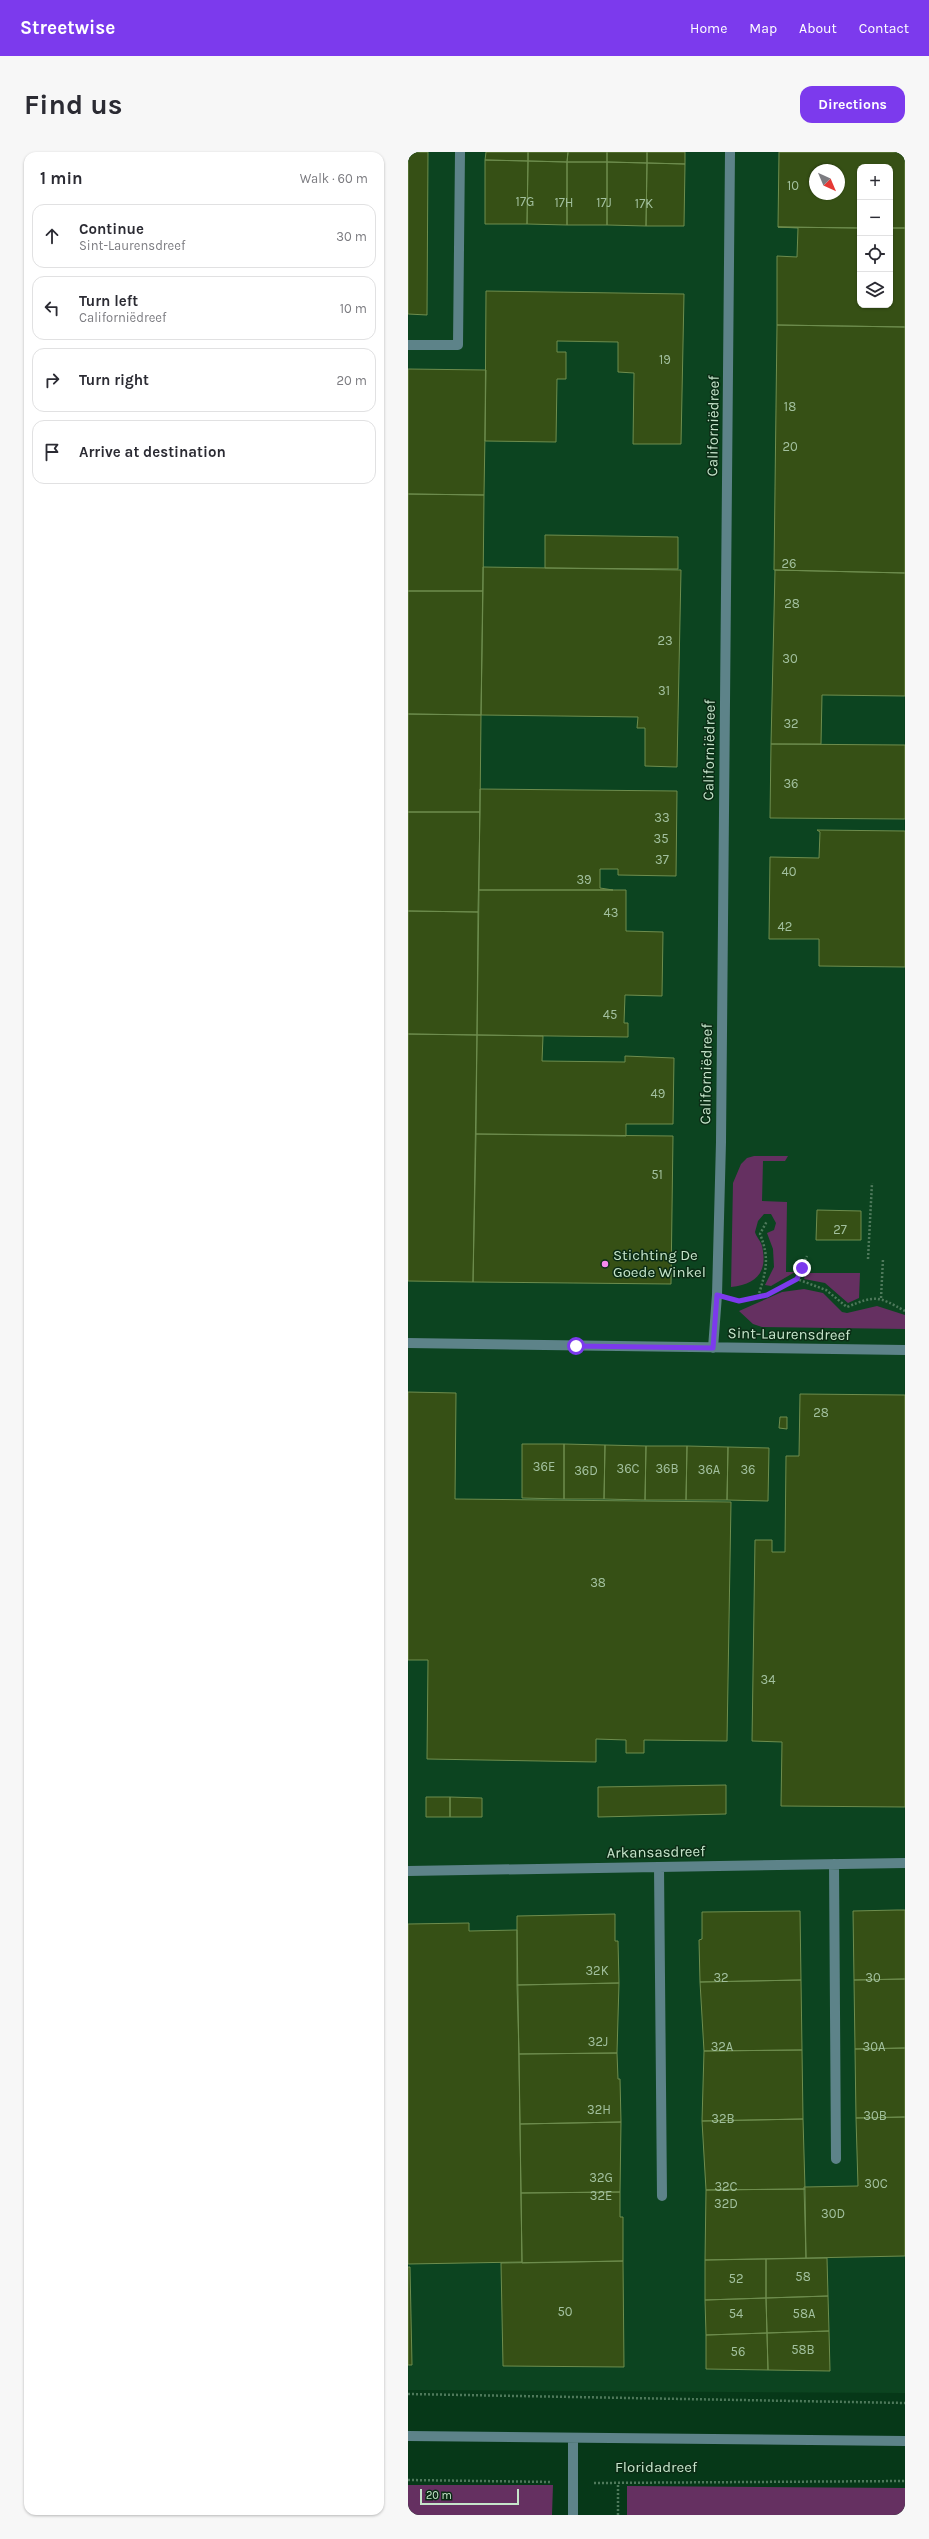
<!DOCTYPE html>
<meta charset="utf-8">
<style>
body{margin:0;font-family:Karla,sans-serif;background:#f7f7f7;color:#2b2b33}
.controls{position:absolute;right:12px;top:12px;display:grid;overflow:hidden;border-radius:8px;box-shadow:0 1px 3px #0004}
.controls button{width:36px;height:36px;display:grid;place-items:center;padding:0;border:0;border-bottom:1px solid #e1e1e2;background:#fff;color:#2b2b33;font:20px sans-serif}
.compass{position:absolute;left:401px;top:12px;width:36px;height:36px;border-radius:50%;background:#fff;box-shadow:0 1px 3px #0004;rotate:136deg}
.scale{position:absolute;left:12px;bottom:10px;width:99px;box-sizing:border-box;padding-left:4px;border:2px solid #c6e5cb;border-top:0;font-size:11px;line-height:14px;white-space:nowrap;color:#c6e5cb;-webkit-text-stroke:3px #0b2c15;paint-order:stroke}
.stop{position:absolute;width:12px;height:12px;margin:-9px;border:3px solid #7c3aed;border-radius:50%;background:#fff}
.stop.end{background:#7c3aed;border-color:#fff;box-shadow:0 1px 4px #0008}
.list{margin:0;padding:0;list-style:none}
h2{display:flex;justify-content:space-between;align-items:center;height:52px;margin:0;padding:0 16px;font-size:17px}
h2 small{font-size:13px;font-weight:400;color:#7c7c81}
.list li{display:grid;grid-template-columns:26px 1fr auto;gap:12px;align-items:center;box-sizing:border-box;height:64px;margin:0 8px 8px;padding:0 8px;border:1px solid #e1e1e2;border-radius:12px}
.list b{display:block;font-size:15px;white-space:nowrap}
.list p{margin:0;font-size:13px;white-space:nowrap;color:#7c7c81}
.list em{font-size:13px;font-style:normal;color:#7c7c81}
.icon{flex:none;width:22px;height:22px;fill:none;stroke:currentColor;stroke-width:2;stroke-linecap:round;stroke-linejoin:round}
.map{position:relative;flex:none;width:497px;height:2363px;overflow:hidden;border-radius:12px}
header{display:flex;align-items:center;gap:24px;box-sizing:border-box;height:56px;padding:0 20px;background:#7c3aed;color:#fff}
header strong{font-size:19px}
nav{display:flex;gap:22px;margin-inline-start:auto;font-size:14px}
.intro{display:flex;align-items:center;justify-content:space-between;box-sizing:border-box;height:96px;padding:0 24px}
h1{margin:0;font-size:28px}
.button{padding:10px 18px;border-radius:12px;background:#7c3aed;color:#fff;font-size:14px;font-weight:700}
main{display:flex;gap:24px;padding:0 24px}
aside{flex:1;background:#fff;border-radius:12px;box-shadow:0 1px 3px #0004}
.map>svg:first-child{display:block}
.built{fill:#0c4420;fill-rule:evenodd}
.green{fill:#653061}
.building{fill:#365015;stroke:#6e8d4e;fill-rule:evenodd}
.lines{fill:none;stroke-linecap:round;stroke-linejoin:round}
.path{stroke:#4e795b;stroke-width:2.5;stroke-dasharray:2 2;stroke-linecap:butt}
.minor{stroke:#5d8389;stroke-width:10}
.route{stroke:#7c3aed;stroke-width:5}
.poi-dot{fill:#f689ed;stroke:#0b2c15;stroke-width:1.5}
.labels{text-anchor:middle;stroke-width:3;stroke-linejoin:round;paint-order:stroke}
.number-label{font-size:13px;fill:#a2c09e}
.street-label{font-size:15px;fill:#c6e5cb;stroke:#0b2c15}
.poi-label{font-size:15px;fill:#c6e5cb;stroke:#0b2c15;text-anchor:start}
</style>
<header>
<strong>Streetwise</strong>
<nav><a>Home</a><a>Map</a><a>About</a><a>Contact</a></nav>
</header>
<div class="intro"><h1>Find us</h1><a class="button">Directions</a></div>
<main>
<aside>
<h2>1 min<small>Walk · 60 m</small></h2>
<ul class="list">
<li><svg class="icon" aria-label="ahead" viewBox="0 0 24 24"><path d="M12 20V5M6 11l6-6 6 6"/></svg><div><b>Continue</b><p>Sint-Laurensdreef</p></div><em>30 m</em></li>
<li><svg class="icon" aria-label="left" viewBox="0 0 24 24"><path d="M17 20v-9H6M10 6l-5 5 5 5"/></svg><div><b>Turn left</b><p>Californiëdreef</p></div><em>10 m</em></li>
<li><svg class="icon" aria-label="right" viewBox="0 0 24 24"><path d="M7 20v-9h11M14 6l5 5-5 5"/></svg><div><b>Turn right</b></div><em>20 m</em></li>
<li><svg class="icon" aria-label="arrive" viewBox="0 0 24 24"><path d="M6 21V4h12l-3 4 3 4H6"/></svg><div><b>Arrive at destination</b></div></li>
</ul>
</aside>
<div class="map">
<svg width="497" height="2363" viewBox="0 0 497 2363">
<rect width="100%" height="100%" fill="#063818"/>
<path class="built" d="M 0,0 L 497,0 L 497,2241 L 0,2238 ZM 452,15 L 482,15 L 482,153 L 452,153 ZM 407,18 L 431,18 L 431,42 L 407,42 Z"/>
<path class="green" d="M 346,1004 L 380,1004 L 377,1009 L 355,1009 L 354,1049 L 379,1050 L 378,1120 L 387,1120 L 363,1134 L 357,1133 L 366,1115 L 365,1097 L 359,1081 L 366,1078 L 368,1071 L 363,1062 L 356,1062 L 350,1069 L 347,1080 C 348,1085 353,1089 354,1094 C 360,1120 349,1132 323,1135 L 325,1031 L 333,1012 L 339,1006 Z
M 398,1121 L 452,1121 L 451,1146 L 440,1151 L 417,1131 L 396,1127 Z
M 396,1137 L 415,1141 L 434,1160 L 439,1161 L 469,1154 L 497,1163 L 497,1177 L 354,1175 L 345,1172 L 331,1159 L 374,1140 Z
M 0,2333 L 145,2333 L 144,2363 L 0,2363 Z
M 219,2334 L 497,2336 L 497,2363 L 219,2363 Z"/>
<path class="building" d="M 0,0 L 20,0 L 19,163 L 0,162 Z
M 78,0 L 120,0 L 120,9 L 77,8 Z
M 120,0 L 160,0 L 159,10 L 120,9 Z
M 160,0 L 199,0 L 199,10 L 159,10 Z
M 199,0 L 239,0 L 239,11 L 199,10 Z
M 239,0 L 277,0 L 277,12 L 239,11 Z
M 371,0 L 497,0 L 497,76 L 482,76 L 482,15 L 452,15 L 452,76 L 370,75 ZM 407,18 L 431,18 L 431,42 L 407,42 Z
M 77,8 L 120,9 L 119,72 L 77,72 Z
M 120,9 L 159,10 L 159,73 L 119,72 Z
M 159,10 L 199,10 L 199,73 L 159,73 Z
M 199,10 L 239,11 L 238,74 L 199,73 Z
M 239,11 L 277,12 L 276,74 L 238,74 Z
M 370,75 L 452,76 L 452,153 L 482,153 L 482,76 L 497,76 L 497,175 L 369,173 L 369,104 L 389,105 L 390,76 Z
M 78,139 L 276,142 L 273,292 L 225,292 L 226,221 L 210,220 L 210,190 L 149,189 L 149,200 L 158,200 L 158,227 L 149,227 L 148,290 L 77,289 Z
M 369,173 L 497,175 L 497,421 L 366,418 Z
M 0,217 L 78,218 L 76,343 L 0,342 Z
M 0,342 L 76,343 L 75,439 L 0,439 Z
M 137,383 L 270,385 L 270,417 L 137,416 Z
M 75,415 L 273,418 L 269,615 L 237,614 L 237,576 L 229,576 L 230,565 L 73,563 Z
M 367,418 L 497,421 L 497,544 L 414,543 L 413,592 L 363,592 Z
M 0,439 L 75,439 L 73,563 L 0,562 Z
M 0,562 L 73,563 L 72,660 L 0,660 Z
M 363,592 L 497,593 L 497,667 L 362,666 Z
M 72,637 L 269,639 L 268,724 L 210,723 L 210,717 L 192,717 L 192,736 L 205,738 L 71,738 Z
M 0,660 L 72,660 L 70,760 L 0,759 Z
M 409,678 L 497,679 L 497,815 L 411,814 L 411,787 L 361,787 L 362,705 L 411,706 L 412,680 Z
M 71,738 L 218,738 L 218,779 L 255,780 L 254,844 L 217,843 L 216,871 L 220,871 L 220,885 L 69,883 Z
M 0,759 L 70,760 L 69,883 L 0,882 Z
M 0,882 L 69,883 L 65,1130 L 0,1129 Z
M 69,883 L 135,884 L 134,909 L 217,910 L 217,904 L 266,906 L 265,972 L 218,972 L 218,984 L 68,982 Z
M 68,982 L 265,984 L 263,1132 L 65,1130 Z
M 409,1058 L 453,1059 L 453,1088 L 408,1088 Z
M 0,1240 L 48,1241 L 47,1347 L 323,1350 L 319,1589 L 236,1588 L 236,1601 L 218,1601 L 218,1588 L 188,1587 L 188,1610 L 19,1607 L 20,1508 L 0,1508 Z
M 392,1242 L 497,1243 L 497,1655 L 373,1654 L 374,1590 L 344,1589 L 347,1388 L 364,1388 L 364,1400 L 377,1400 L 378,1304 L 391,1304 Z
M 372,1265 L 379,1265 L 379,1277 L 371,1276 Z
M 114,1292 L 156,1292 L 156,1347 L 114,1346 Z
M 156,1292 L 197,1293 L 196,1347 L 156,1347 Z
M 197,1293 L 238,1294 L 237,1348 L 196,1347 Z
M 238,1294 L 279,1294 L 278,1348 L 237,1348 Z
M 279,1294 L 320,1295 L 319,1348 L 278,1348 Z
M 320,1295 L 361,1296 L 360,1349 L 319,1348 Z
M 318,1633 L 318,1662 L 190,1665 L 190,1635 Z
M 18,1645 L 42,1645 L 42,1665 L 18,1665 Z
M 42,1645 L 74,1646 L 74,1665 L 42,1665 Z
M 489,1758 L 497,1758 L 497,1827 L 446,1828 L 445,1759 Z
M 392,1759 L 393,1828 L 292,1830 L 291,1788 L 294,1787 L 294,1760 Z
M 207,1762 L 207,1789 L 210,1789 L 211,1831 L 109,1833 L 109,1764 Z
M 61,1771 L 61,1779 L 109,1778 L 114,2110 L 0,2112 L 0,1772 Z
M 497,1827 L 497,1896 L 447,1897 L 446,1828 Z
M 393,1828 L 394,1898 L 296,1899 L 292,1830 Z
M 211,1831 L 209,1901 L 111,1902 L 109,1833 Z
M 497,1896 L 497,1965 L 448,1966 L 447,1897 Z
M 394,1898 L 395,1967 L 294,1969 L 296,1899 Z
M 209,1901 L 210,1927 L 212,1927 L 213,1970 L 112,1972 L 111,1902 Z
M 497,1965 L 497,2104 L 398,2106 L 396,2035 L 450,2034 L 448,1966 Z
M 395,1967 L 397,2037 L 298,2038 L 294,1969 Z
M 213,1970 L 212,2040 L 113,2041 L 112,1972 Z
M 397,2037 L 398,2106 L 297,2108 L 298,2038 Z
M 212,2040 L 212,2065 L 215,2065 L 215,2109 L 114,2111 L 113,2041 Z
M 419,2106 L 420,2144 L 358,2146 L 358,2107 Z
M 358,2107 L 358,2146 L 297,2148 L 297,2108 Z
M 215,2109 L 216,2215 L 95,2214 L 93,2111 Z
M 0,2115 L 2,2115 L 4,2213 L 0,2213 Z
M 420,2144 L 421,2179 L 359,2181 L 358,2146 Z
M 358,2146 L 359,2181 L 298,2183 L 297,2148 Z
M 421,2179 L 422,2219 L 360,2218 L 359,2181 Z
M 359,2181 L 360,2218 L 298,2217 L 298,2183 Z"/>
<g class="lines">
<path class="path" d="M 460,1107 L 464,1031
M 389,1127 L 399,1104
M 350,1145 C 358,1119 362,1107 352,1082 L 359,1069
M 473,1146 L 475,1107
M 332,1149 L 359,1143 L 389,1127 L 418,1138 L 439,1155 C 468,1143 470,1144 497,1159
M 0,2242 L 497,2251
M 0,2328 L 143,2330
M 186,2331 L 497,2329
M 210,2363 L 210,2331"/>
<path class="minor" d="M 0,193 L 50,193 L 52,0
M 0,1191 L 497,1198
M 305,1196 L 309,1143 L 313,990 L 322,0
M 426,1712 L 428,2007
M 251,1715 L 254,2044
M 0,1719 L 497,1711
M 0,2284 L 497,2289
M 165,2363 L 165,2287"/>
</g>
<g class="lines">
<path class="route" d="M 168,1194 L 305,1196 L 309,1143 L 331,1149 L 359,1143 L 389,1127 L 394,1116"/>
</g>
<circle class="poi-dot" cx="197" cy="1112" r="4"/>
<g class="labels">
<g class="number-label">
<text x="385" y="38">10</text>
<text x="117" y="54">17G</text>
<text x="156" y="55">17H</text>
<text x="196" y="55">17J</text>
<text x="236" y="56">17K</text>
<text x="257" y="212">19</text>
<text x="382" y="259">18</text>
<text x="382" y="299">20</text>
<text x="381" y="416">26</text>
<text x="384" y="456">28</text>
<text x="257" y="493">23</text>
<text x="382" y="511">30</text>
<text x="256" y="543">31</text>
<text x="383" y="576">32</text>
<text x="383" y="636">36</text>
<text x="254" y="670">33</text>
<text x="253" y="691">35</text>
<text x="254" y="712">37</text>
<text x="381" y="724">40</text>
<text x="176" y="732">39</text>
<text x="203" y="765">43</text>
<text x="377" y="779">42</text>
<text x="202" y="867">45</text>
<text x="250" y="946">49</text>
<text x="249" y="1027">51</text>
<text x="432" y="1082">27</text>
<text x="413" y="1265">28</text>
<text x="136" y="1319">36E</text>
<text x="220" y="1321">36C</text>
<text x="259" y="1321">36B</text>
<text x="301" y="1322">36A</text>
<text x="340" y="1322">36</text>
<text x="178" y="1323">36D</text>
<text x="190" y="1435">38</text>
<text x="360" y="1532">34</text>
<text x="189" y="1823">32K</text>
<text x="313" y="1830">32</text>
<text x="465" y="1830">30</text>
<text x="190" y="1894">32J</text>
<text x="314" y="1899">32A</text>
<text x="466" y="1899">30A</text>
<text x="191" y="1962">32H</text>
<text x="467" y="1968">30B</text>
<text x="315" y="1971">32B</text>
<text x="193" y="2030">32G</text>
<text x="468" y="2036">30C</text>
<text x="318" y="2039">32C</text>
<text x="193" y="2048">32E</text>
<text x="318" y="2056">32D</text>
<text x="425" y="2066">30D</text>
<text x="395" y="2129">58</text>
<text x="328" y="2131">52</text>
<text x="157" y="2164">50</text>
<text x="328" y="2166">54</text>
<text x="396" y="2166">58A</text>
<text x="395" y="2202">58B</text>
<text x="330" y="2204">56</text>
</g>
<g class="street-label">
<text transform="translate(305 274) rotate(-89)" y="5">Californiëdreef</text>
<text transform="translate(301 598) rotate(-89)" y="5">Californiëdreef</text>
<text transform="translate(298 922) rotate(-89)" y="5">Californiëdreef</text>
<text transform="translate(381 1182) rotate(1)" y="5">Sint-Laurensdreef</text>
<text transform="translate(248 1700) rotate(-1)" y="5">Arkansasdreef</text>
<text x="248" y="2320">Floridadreef</text>
</g>
<g class="poi-label">
<text x="205" y="1108">Stichting De<tspan x="205" dy="17">Goede Winkel</tspan></text>
</g>
</g>
</svg>
<div class="controls">
<button>+</button>
<button>−</button>
<button><svg class="icon" aria-label="locate" viewBox="0 0 24 24"><circle cx="12" cy="12" r="6"/><path d="M12 2v4M12 18v4M2 12h4M18 12h4"/></svg></button>
<button><svg class="icon" aria-label="layers" viewBox="0 0 24 24"><path d="M12 4l9 5-9 5-9-5zM3 14l9 5 9-5"/></svg></button>
</div>
<svg class="compass" viewBox="-18 -18 36 36"><path d="M0-13l5 13h-10z" fill="#e53935"/><path d="M0 13l5-13h-10z" fill="#7c7c81"/></svg>
<div class="scale">20 m</div>
<div class="stop" style="left:168px;top:1194px"></div>
<div class="stop end" style="left:394px;top:1116px"></div>
</div>
</main>
